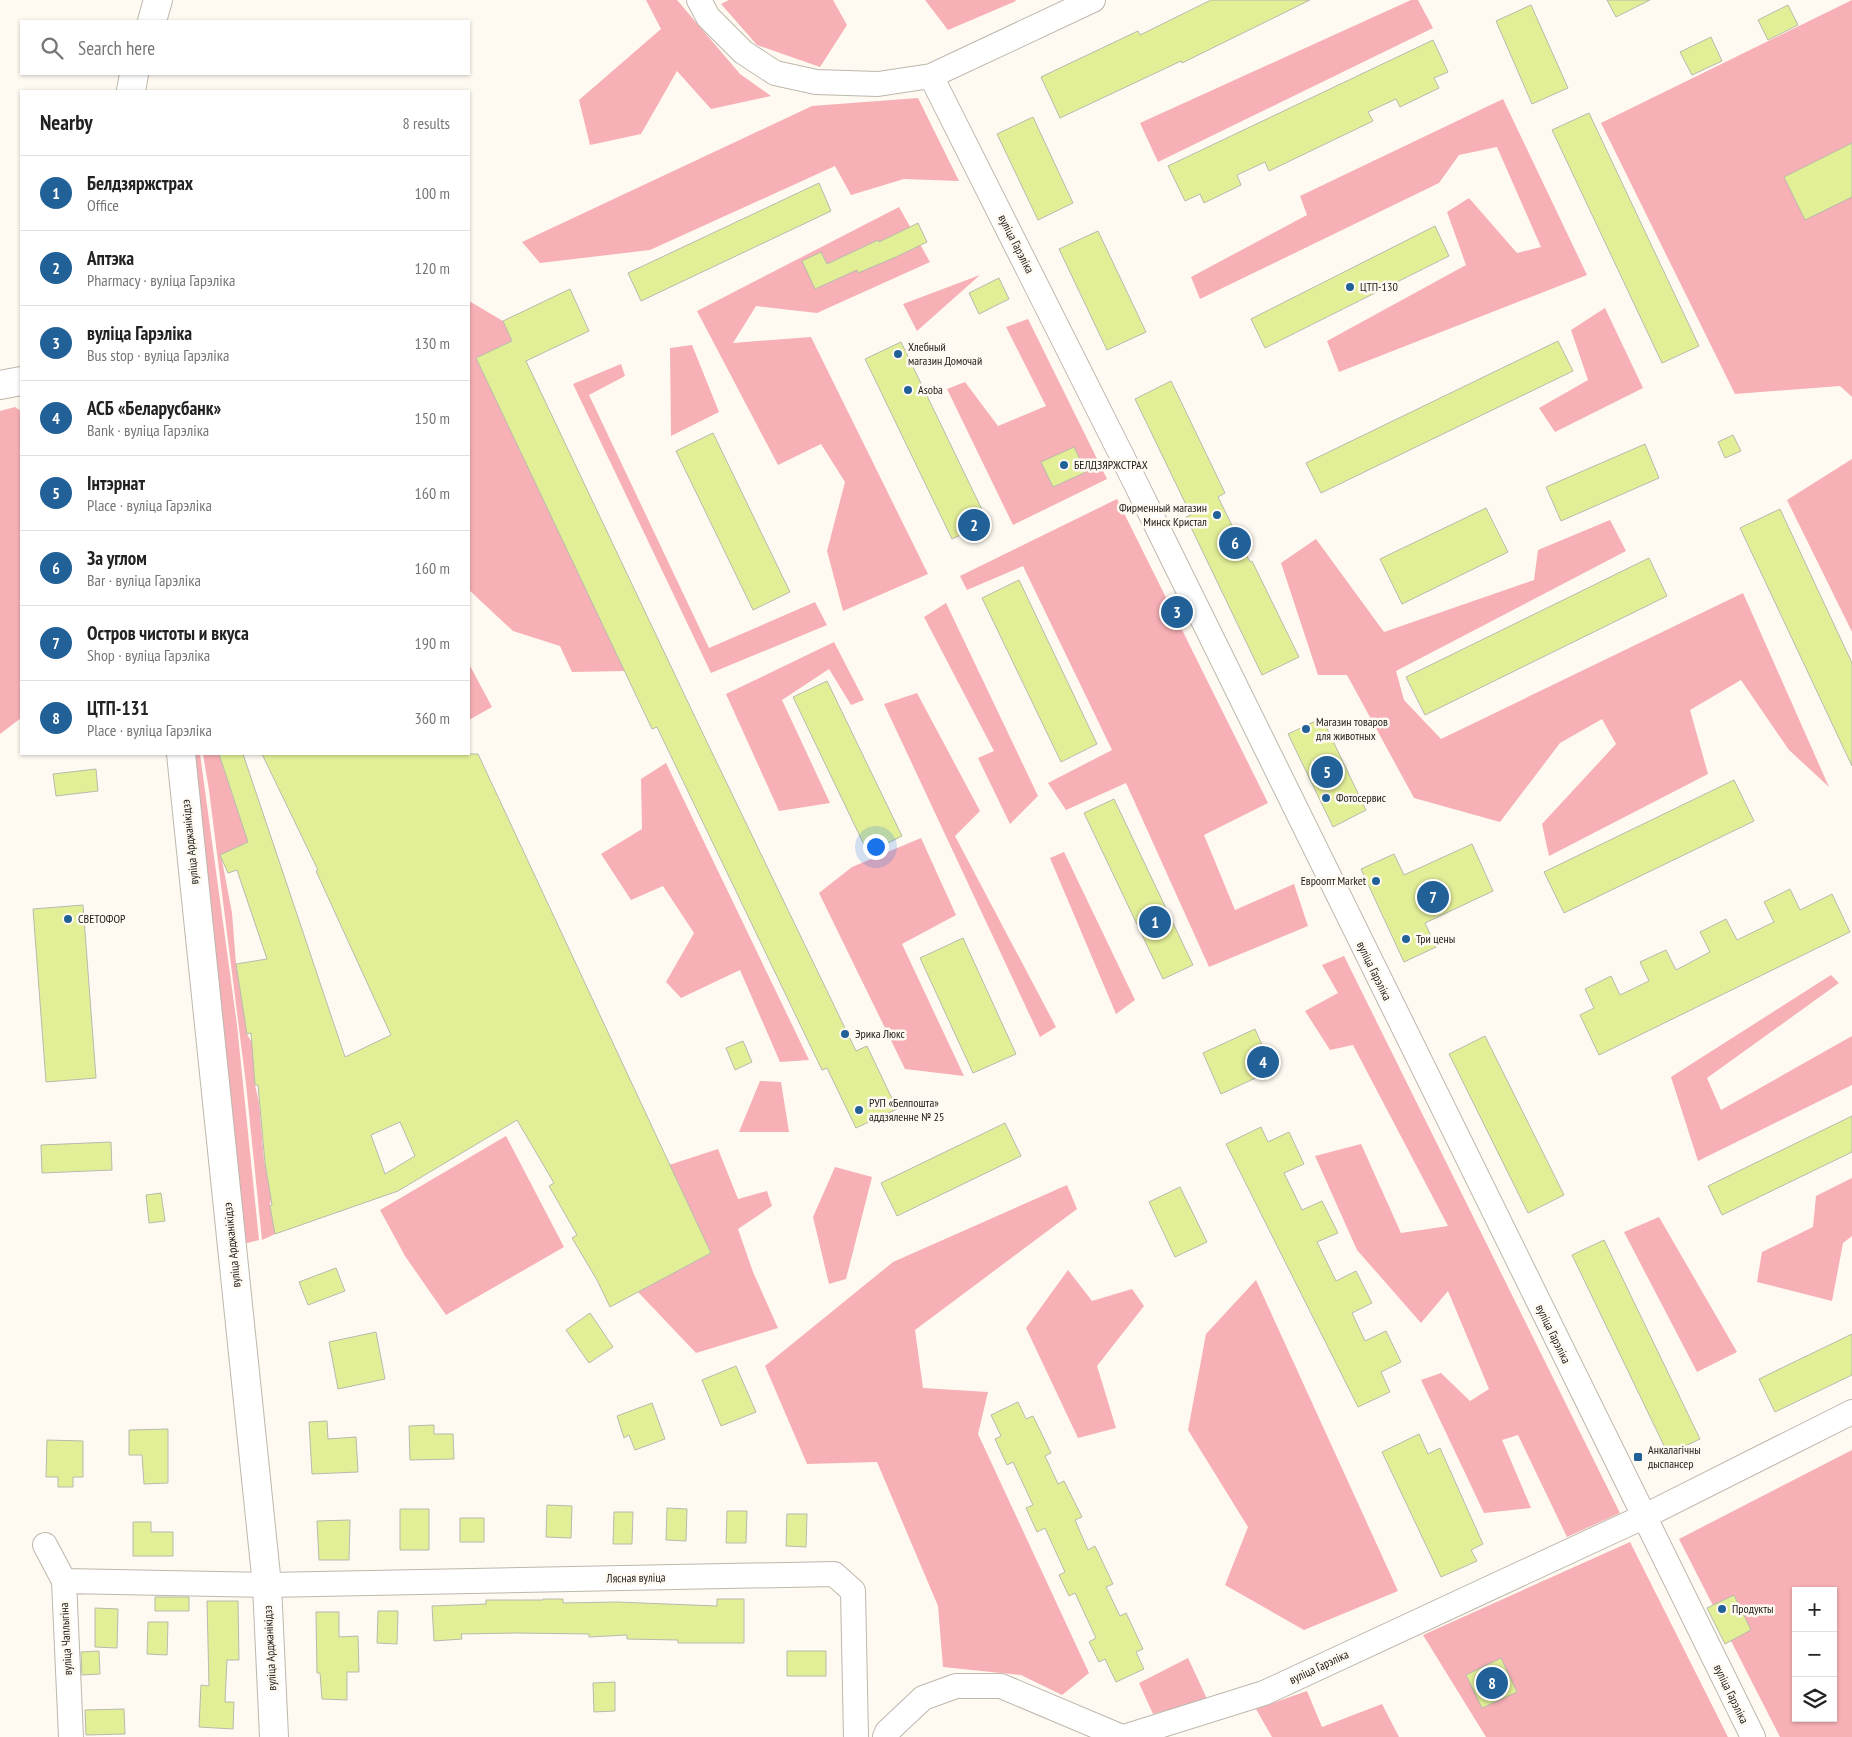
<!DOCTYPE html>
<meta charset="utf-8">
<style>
body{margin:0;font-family:"PT Sans Narrow",sans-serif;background:#f2f2f2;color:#222}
.controls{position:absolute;right:15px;bottom:15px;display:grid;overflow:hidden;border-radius:0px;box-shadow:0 1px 4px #0004}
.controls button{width:45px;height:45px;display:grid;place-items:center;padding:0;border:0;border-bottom:1px solid #e0e0e0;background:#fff;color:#222;font:25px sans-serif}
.you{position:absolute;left:875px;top:846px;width:18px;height:18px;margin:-12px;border:4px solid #fff;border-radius:50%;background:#1a73e8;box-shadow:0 0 0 8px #1a73e833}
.badge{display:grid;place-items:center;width:32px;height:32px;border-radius:50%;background:#226197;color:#fff;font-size:16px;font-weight:700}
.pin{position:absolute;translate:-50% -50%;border:2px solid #fff;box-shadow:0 1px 5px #0006}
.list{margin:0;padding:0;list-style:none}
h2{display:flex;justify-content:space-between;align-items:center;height:65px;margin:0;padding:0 20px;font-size:21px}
h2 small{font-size:16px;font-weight:400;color:#767676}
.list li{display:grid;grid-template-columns:32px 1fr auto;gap:15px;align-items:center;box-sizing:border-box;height:75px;padding:0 20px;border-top:1px solid #e0e0e0}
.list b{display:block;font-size:19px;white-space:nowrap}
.list p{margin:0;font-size:16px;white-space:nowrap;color:#767676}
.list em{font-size:16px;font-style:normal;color:#767676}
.icon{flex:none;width:28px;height:28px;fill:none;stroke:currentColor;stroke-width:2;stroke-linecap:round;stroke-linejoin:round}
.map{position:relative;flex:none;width:1852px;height:1737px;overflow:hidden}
.search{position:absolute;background:#fff;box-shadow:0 1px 4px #0004;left:20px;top:20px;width:450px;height:55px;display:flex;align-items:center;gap:12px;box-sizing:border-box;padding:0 18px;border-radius:0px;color:#767676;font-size:19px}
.panel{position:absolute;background:#fff;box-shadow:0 1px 4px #0004;left:20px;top:90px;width:450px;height:665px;border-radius:0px}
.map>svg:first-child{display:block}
.green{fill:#f7b0b5;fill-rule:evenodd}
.building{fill:#e3ef97;stroke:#b7baae;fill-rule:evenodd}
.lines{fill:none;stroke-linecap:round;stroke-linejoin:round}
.minor-casing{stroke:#bdb7ac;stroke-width:26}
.major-casing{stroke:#bdb7ac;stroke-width:30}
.minor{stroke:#fff;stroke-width:24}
.major{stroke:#fff;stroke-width:28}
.poi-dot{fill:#226197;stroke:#fffaf1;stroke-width:2}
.labels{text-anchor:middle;stroke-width:5;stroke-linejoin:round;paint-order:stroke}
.street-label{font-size:12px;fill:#1d1b17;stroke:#fffaf1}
.poi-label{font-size:12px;fill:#1d1b17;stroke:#fffaf1;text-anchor:start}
</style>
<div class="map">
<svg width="1852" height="1737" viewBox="0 0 1852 1737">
<rect width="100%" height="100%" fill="#fffaf1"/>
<path class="green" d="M 646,0 L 677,0 L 740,74 L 771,96 L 711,109 L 677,71 L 641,134 L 590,145 L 579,100 L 661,29 Z
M 729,0 L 833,0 L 847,25 L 820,67 L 757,45 L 721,4 Z
M 925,0 L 1015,0 L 1016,1 L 948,30 Z
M 1411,0 L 1418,0 L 1433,28 L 1158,162 L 1140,123 Z
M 1852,0 L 1852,397 L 1840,386 L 1735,394 L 1601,123 Z
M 918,98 L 959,181 L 904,179 L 851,195 L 835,166 L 650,250 L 540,263 L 522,242 L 812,106 Z
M 1503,99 L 1587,275 L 1339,372 L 1327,341 L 1466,265 L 1447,212 L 1469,198 L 1517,253 L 1541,247 L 1497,147 L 1459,155 L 1439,183 L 1200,299 L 1191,277 L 1307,215 L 1300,196 Z
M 899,207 L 930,262 L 817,313 L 756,306 L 733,343 L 811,337 L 928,574 L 843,611 L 827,551 L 845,482 L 821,444 L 778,465 L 697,311 Z
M 980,275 L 917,331 L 903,304 Z
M 469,301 L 503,321 L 512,341 L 476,358 L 625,671 L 572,672 L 560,646 L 513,631 L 469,590 Z
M 1605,308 L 1643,388 L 1555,432 L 1539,408 L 1588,380 L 1571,330 Z
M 1028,319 L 1107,479 L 1013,525 L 947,389 L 965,382 L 998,426 L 1046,406 L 1006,327 Z
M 692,345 L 719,412 L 671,436 L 670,348 Z
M 621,364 L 625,376 L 589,395 L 709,648 L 815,602 L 827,625 L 711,673 L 573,384 Z
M 15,407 L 21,411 L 21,718 L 0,734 L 0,411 Z
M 1852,459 L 1852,632 L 1787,500 Z
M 1117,499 L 1268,803 L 1204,835 L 1235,910 L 1294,884 L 1308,926 L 1209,967 L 1126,783 L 1066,810 L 1048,783 L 1112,750 L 1023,566 L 967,590 L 960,576 Z
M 1610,520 L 1626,551 L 1396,671 L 1404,700 L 1441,739 L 1743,593 L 1829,787 L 1789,750 L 1741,680 L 1690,710 L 1708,774 L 1549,856 L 1542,824 L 1616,744 L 1602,719 L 1560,743 L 1500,822 L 1414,798 L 1347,675 L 1318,675 L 1281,563 L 1316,539 L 1384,632 L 1534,580 L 1538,550 Z
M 946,603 L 1038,796 L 1010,824 L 978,758 L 994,751 L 924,617 Z
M 834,642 L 864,700 L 851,705 L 829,669 L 782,700 L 830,803 L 779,811 L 726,694 Z
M 469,664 L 492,707 L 469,720 Z
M 917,693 L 980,811 L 955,836 L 1056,1027 L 1040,1037 L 884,704 Z
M 181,754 L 200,754 L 237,1025 L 259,1240 L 232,1247 Z
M 203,754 L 219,754 L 248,842 L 221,855 L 232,913 L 236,964 L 247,1034 L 252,1043 L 255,1085 L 259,1102 L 264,1160 L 271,1197 L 270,1206 L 275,1234 L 262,1240 L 246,1084 L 209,790 Z
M 666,763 L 809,1060 L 780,1062 L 740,970 L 681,998 L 666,982 L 694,933 L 663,886 L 631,900 L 601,854 L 642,829 L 641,779 Z
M 921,838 L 956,915 L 902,944 L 964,1076 L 905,1069 L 819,893 L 852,867 Z
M 1064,852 L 1135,1000 L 1116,1014 L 1050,858 Z
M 1344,956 L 1620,1513 L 1567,1537 L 1518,1435 L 1502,1440 L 1531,1508 L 1484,1513 L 1421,1380 L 1441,1373 L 1470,1401 L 1489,1389 L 1448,1291 L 1421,1323 L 1357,1250 L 1315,1156 L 1361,1144 L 1401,1233 L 1448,1226 L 1353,1045 L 1330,1050 L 1305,1011 L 1338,993 L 1322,965 Z
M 1831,975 L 1839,983 L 1707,1078 L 1721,1110 L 1852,1036 L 1852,1085 L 1698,1161 L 1671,1077 Z
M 760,1081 L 781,1082 L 789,1132 L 739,1132 Z
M 506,1136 L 564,1247 L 446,1315 L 405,1256 L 380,1210 Z
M 718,1149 L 738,1199 L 767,1191 L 772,1206 L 738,1229 L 753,1272 L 778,1328 L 696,1353 L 638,1292 L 711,1253 L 669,1165 Z
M 835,1167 L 872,1177 L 846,1279 L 829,1284 L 813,1217 Z
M 1852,1178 L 1852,1236 L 1843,1243 L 1832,1301 L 1757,1282 L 1762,1252 L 1813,1227 L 1816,1196 Z
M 1067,1185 L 1077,1209 L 915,1330 L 923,1388 L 988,1392 L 978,1434 L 1089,1673 L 1062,1695 L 1021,1675 L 943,1667 L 938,1606 L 877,1462 L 807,1464 L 765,1366 L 893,1262 Z
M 1659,1217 L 1737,1352 L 1697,1372 L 1624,1232 Z
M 1068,1270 L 1092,1301 L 1132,1289 L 1144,1306 L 1097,1366 L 1116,1428 L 1078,1438 L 1026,1328 Z
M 1256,1280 L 1398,1591 L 1304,1630 L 1225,1585 L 1248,1527 L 1188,1430 L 1206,1334 Z
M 1852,1450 L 1852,1737 L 1780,1737 L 1679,1539 ZM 1796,1591 L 1833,1591 L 1833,1718 L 1796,1718 Z
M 1630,1542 L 1728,1737 L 1486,1737 L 1423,1635 Z
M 1188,1658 L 1207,1699 L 1153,1714 L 1139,1683 Z
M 1307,1691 L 1322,1727 L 1382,1704 L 1399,1737 L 1272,1737 L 1256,1709 Z"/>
<path class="building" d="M 1211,0 L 1310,0 L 1182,63 L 1181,61 L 1060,118 L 1041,77 L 1138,31 L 1140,35 Z
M 1607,0 L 1650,0 L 1616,17 Z
M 1531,5 L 1568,88 L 1532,104 L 1496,21 Z
M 1788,5 L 1798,25 L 1768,40 L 1758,20 Z
M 1711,37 L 1722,61 L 1692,75 L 1680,52 Z
M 1433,40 L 1448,72 L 1434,78 L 1439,88 L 1400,107 L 1396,99 L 1368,112 L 1373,121 L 1269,171 L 1265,162 L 1237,175 L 1241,185 L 1204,203 L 1200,194 L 1185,201 L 1168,166 Z
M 1589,113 L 1699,346 L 1662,363 L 1552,130 Z
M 1033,117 L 1073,203 L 1038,220 L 997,134 Z
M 1852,143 L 1852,197 L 1805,220 L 1784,177 Z
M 819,183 L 831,211 L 641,301 L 628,273 Z
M 918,223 L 927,242 L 896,257 L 858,273 L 857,270 L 815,289 L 802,261 L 821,252 L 827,264 L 878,240 L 879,242 Z
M 1435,226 L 1449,256 L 1265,348 L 1251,319 Z
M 1098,231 L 1146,332 L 1107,350 L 1059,249 Z
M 999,278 L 1009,299 L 979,314 L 969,293 Z
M 570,289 L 589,331 L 526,361 L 704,736 L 856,1051 L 867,1046 L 897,1109 L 856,1128 L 827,1068 L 822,1070 L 657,727 L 652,729 L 476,358 L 512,341 L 503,321 Z
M 1558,341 L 1573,371 L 1321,493 L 1306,463 Z
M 901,342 L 988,522 L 952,539 L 865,359 Z
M 1171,381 L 1225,493 L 1218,497 L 1250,562 L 1252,561 L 1299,657 L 1262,675 L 1186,517 L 1191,515 L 1135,399 Z
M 713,433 L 790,592 L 753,610 L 676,451 Z
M 1733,435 L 1741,451 L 1725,458 L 1718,442 Z
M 1645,444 L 1659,478 L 1561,521 L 1546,487 Z
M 1074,447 L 1086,472 L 1053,487 L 1041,462 Z
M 1486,508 L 1508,552 L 1402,604 L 1380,559 Z
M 1780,509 L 1852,663 L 1852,766 L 1740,528 Z
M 1649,558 L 1667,596 L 1425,715 L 1406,677 Z
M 1019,580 L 1097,744 L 1061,762 L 982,598 Z
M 827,681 L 902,836 L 868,853 L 793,697 Z
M 1322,718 L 1366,810 L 1333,827 L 1288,734 Z
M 219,754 L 243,754 L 345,1057 L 391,1035 L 316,871 L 318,870 L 262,754 L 478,754 L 711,1253 L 610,1307 L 597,1280 L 572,1238 L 577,1235 L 549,1186 L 554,1183 L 517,1120 L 398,1191 L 275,1234 L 270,1206 L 272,1205 L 265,1163 L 258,1085 L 255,1085 L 251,1033 L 247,1034 L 236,964 L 267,959 L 237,870 L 228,873 L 220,855 L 248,842 ZM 400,1122 L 415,1156 L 385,1174 L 371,1135 Z
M 96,769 L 98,791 L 56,796 L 53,774 Z
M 1734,780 L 1754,821 L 1564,913 L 1544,872 Z
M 1114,799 L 1193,965 L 1163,979 L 1084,813 Z
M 1472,844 L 1493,891 L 1425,923 L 1436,947 L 1404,962 L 1361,869 L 1394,854 L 1404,875 Z
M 1790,889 L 1800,910 L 1832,894 L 1850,932 L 1599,1055 L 1580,1015 L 1594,1008 L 1585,989 L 1611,976 L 1620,995 L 1649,981 L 1640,962 L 1666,950 L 1676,970 L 1710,952 L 1700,932 L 1726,919 L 1737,940 L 1774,922 L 1764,902 Z
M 83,905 L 96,1078 L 46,1082 L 33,909 Z
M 963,938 L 1016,1054 L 973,1073 L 920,958 Z
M 1255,1029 L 1273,1070 L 1221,1094 L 1203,1053 Z
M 1485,1036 L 1564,1195 L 1528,1213 L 1449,1054 Z
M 743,1041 L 752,1062 L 735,1070 L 726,1048 Z
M 1852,1116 L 1852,1152 L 1722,1215 L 1708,1186 Z
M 1005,1123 L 1021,1156 L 897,1216 L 881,1183 Z
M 1261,1127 L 1268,1142 L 1289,1132 L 1304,1164 L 1284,1173 L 1302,1210 L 1322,1201 L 1338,1233 L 1317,1242 L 1336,1281 L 1356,1271 L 1372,1303 L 1352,1313 L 1365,1341 L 1386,1331 L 1401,1362 L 1381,1372 L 1390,1392 L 1358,1407 L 1226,1144 Z
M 111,1142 L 112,1170 L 42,1173 L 41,1145 Z
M 1180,1187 L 1207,1242 L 1175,1257 L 1149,1202 Z
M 161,1193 L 165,1221 L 149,1223 L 146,1195 Z
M 1604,1240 L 1700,1439 L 1668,1454 L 1572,1255 Z
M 336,1268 L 345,1291 L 308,1305 L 299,1282 Z
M 590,1313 L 613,1347 L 589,1363 L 566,1330 Z
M 376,1332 L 385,1379 L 338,1389 L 329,1342 Z
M 1852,1334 L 1852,1375 L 1775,1412 L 1759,1379 Z
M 736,1366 L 756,1412 L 721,1426 L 702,1380 Z
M 1018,1402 L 1026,1419 L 1033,1416 L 1051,1453 L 1045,1456 L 1058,1484 L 1064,1481 L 1082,1517 L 1075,1520 L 1088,1550 L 1095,1546 L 1113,1584 L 1106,1587 L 1120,1616 L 1126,1613 L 1143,1649 L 1136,1652 L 1144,1669 L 1116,1682 L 1105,1659 L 1099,1662 L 1089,1642 L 1096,1638 L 1075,1593 L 1069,1596 L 1059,1575 L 1065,1572 L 1045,1528 L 1037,1532 L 1026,1508 L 1033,1505 L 1013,1462 L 1007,1465 L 995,1439 L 1001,1436 L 991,1415 Z
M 652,1403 L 665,1439 L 635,1450 L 629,1435 L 624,1438 L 617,1416 Z
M 327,1421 L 328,1439 L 356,1437 L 358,1472 L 312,1474 L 309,1422 Z
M 434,1425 L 434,1434 L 453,1434 L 454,1459 L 410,1460 L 409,1426 Z
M 168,1429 L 168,1483 L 144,1484 L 142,1455 L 129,1455 L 129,1430 Z
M 1419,1434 L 1428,1454 L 1440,1448 L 1483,1544 L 1471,1550 L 1477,1561 L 1441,1577 L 1382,1452 Z
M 47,1440 L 83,1441 L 83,1477 L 73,1477 L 73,1487 L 58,1487 L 58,1477 L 46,1477 Z
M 547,1505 L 572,1506 L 571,1538 L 546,1537 Z
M 667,1508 L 687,1509 L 686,1541 L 666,1540 Z
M 400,1509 L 429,1509 L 429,1550 L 400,1550 Z
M 727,1511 L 747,1511 L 746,1543 L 726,1543 Z
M 614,1512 L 633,1512 L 632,1544 L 613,1544 Z
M 787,1514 L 807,1514 L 806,1547 L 786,1546 Z
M 460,1518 L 484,1518 L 484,1542 L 460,1542 Z
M 350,1520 L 349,1560 L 319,1560 L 317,1521 Z
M 133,1522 L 151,1522 L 151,1532 L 173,1532 L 173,1556 L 133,1556 Z
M 1734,1595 L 1751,1630 L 1725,1644 L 1707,1608 Z
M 155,1597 L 189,1597 L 189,1611 L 155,1611 Z
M 543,1599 L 563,1599 L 563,1603 L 617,1602 L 717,1606 L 717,1599 L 744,1599 L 744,1643 L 678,1643 L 678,1640 L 627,1639 L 627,1635 L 589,1637 L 589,1634 L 517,1633 L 461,1634 L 462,1639 L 434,1641 L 432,1606 L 486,1604 L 486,1600 L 543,1600 Z
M 207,1601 L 238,1601 L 239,1660 L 227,1660 L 225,1702 L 234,1702 L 233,1729 L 199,1727 L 201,1685 L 209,1686 Z
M 95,1608 L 118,1609 L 117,1648 L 95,1647 Z
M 378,1611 L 398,1611 L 397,1644 L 377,1643 Z
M 316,1612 L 339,1612 L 339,1637 L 358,1636 L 359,1672 L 347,1672 L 347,1700 L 322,1699 L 320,1673 L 317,1673 Z
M 148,1622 L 168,1622 L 167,1655 L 147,1654 Z
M 99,1651 L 100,1674 L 82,1675 L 81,1652 Z
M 787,1651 L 826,1651 L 826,1676 L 787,1676 Z
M 1501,1658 L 1517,1692 L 1482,1708 L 1466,1675 Z
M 615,1682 L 615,1711 L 594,1712 L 593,1683 Z
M 124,1709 L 125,1734 L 86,1735 L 85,1710 Z"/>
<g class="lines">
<g class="minor-casing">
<path id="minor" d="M 699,0 L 708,17 L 743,52 L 775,73 L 816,82 L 878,84 L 931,76 L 1093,0
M 931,76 L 1135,482 L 1753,1737
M 45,1545 L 64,1581 L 71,1737
M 64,1581 L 267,1585 L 834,1574 L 853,1591 L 856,1737
M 885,1737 L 887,1732 L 923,1698 L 956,1686 L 1001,1686 L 1122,1737
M 1124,1737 L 1264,1693 L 1643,1517 L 1852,1412"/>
</g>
<g class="major-casing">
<path id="major" d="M 152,21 L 158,0
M 131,91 L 134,74
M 0,385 L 21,381
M 181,754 L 267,1585 L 274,1737"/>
</g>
<use href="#minor" class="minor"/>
<use href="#major" class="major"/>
</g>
<g class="poi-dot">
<circle cx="1350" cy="287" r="5"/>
<circle cx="898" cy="354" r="5"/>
<circle cx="908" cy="390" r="5"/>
<circle cx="1064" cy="465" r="5"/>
<circle cx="1217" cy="515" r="5"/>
<circle cx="1306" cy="729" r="5"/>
<circle cx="1326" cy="798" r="5"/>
<circle cx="1376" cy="881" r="5"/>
<circle cx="68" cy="919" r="5"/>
<circle cx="1406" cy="939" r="5"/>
<circle cx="845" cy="1034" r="5"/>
<circle cx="859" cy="1110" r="5"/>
<rect x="1633" y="1452" width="10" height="10" rx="2.5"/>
<circle cx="1722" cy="1609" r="5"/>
</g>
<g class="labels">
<g class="street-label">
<text transform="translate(1016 244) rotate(63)" y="4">вуліца Гарэліка</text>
<text transform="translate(190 842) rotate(-96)" y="4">вуліца Арджанікідзэ</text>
<text transform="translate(1374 971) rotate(64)" y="4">вуліца Гарэліка</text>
<text transform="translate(232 1245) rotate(-96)" y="4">вуліца Арджанікідзэ</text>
<text transform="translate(1553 1334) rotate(64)" y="4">вуліца Гарэліка</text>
<text transform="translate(636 1578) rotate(-1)" y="4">Лясная вуліца</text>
<text transform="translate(66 1639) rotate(-93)" y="4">вуліца Чаплыгіна</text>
<text transform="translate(270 1648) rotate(-93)" y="4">вуліца Арджанікідзэ</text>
<text transform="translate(1319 1667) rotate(-25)" y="4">вуліца Гарэліка</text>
<text transform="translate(1731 1694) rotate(64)" y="4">вуліца Гарэліка</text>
</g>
<g class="poi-label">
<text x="1360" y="291">ЦТП-130</text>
<text x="908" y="351">Хлебный<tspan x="908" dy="14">магазин Домочай</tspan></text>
<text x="918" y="394">Asoba</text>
<text x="1074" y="469">БЕЛДЗЯРЖСТРАХ</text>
<text x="1207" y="512" text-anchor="end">Фирменный магазин<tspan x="1207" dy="14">Минск Кристал</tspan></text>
<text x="1316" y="726">Магазин товаров<tspan x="1316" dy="14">для животных</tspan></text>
<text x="1336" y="802">Фотосервис</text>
<text x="1366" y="885" text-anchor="end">Евроопт Market</text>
<text x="78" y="923">СВЕТОФОР</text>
<text x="1416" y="943">Три цены</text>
<text x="855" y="1038">Эрика Люкс</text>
<text x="869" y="1107">РУП «Белпошта»<tspan x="869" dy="14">аддзяленне № 25</tspan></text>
<text x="1648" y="1454">Анкалагічны<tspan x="1648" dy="14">дыспансер</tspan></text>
<text x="1732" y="1613">Продукты</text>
</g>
</g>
</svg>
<div class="controls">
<button>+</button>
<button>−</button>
<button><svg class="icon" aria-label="layers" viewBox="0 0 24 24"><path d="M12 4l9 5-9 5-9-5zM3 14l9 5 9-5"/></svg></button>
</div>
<div class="you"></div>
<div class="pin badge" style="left:1155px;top:922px">1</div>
<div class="pin badge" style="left:974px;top:525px">2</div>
<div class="pin badge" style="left:1177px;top:612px">3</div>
<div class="pin badge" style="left:1263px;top:1062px">4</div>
<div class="pin badge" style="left:1327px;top:772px">5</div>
<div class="pin badge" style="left:1235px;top:543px">6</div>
<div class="pin badge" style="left:1433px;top:897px">7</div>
<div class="pin badge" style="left:1492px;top:1683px">8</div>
<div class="search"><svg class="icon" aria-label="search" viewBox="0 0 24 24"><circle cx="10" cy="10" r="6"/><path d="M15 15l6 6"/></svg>Search here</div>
<section class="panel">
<h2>Nearby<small>8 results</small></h2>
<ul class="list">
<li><span class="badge">1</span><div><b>Белдзяржстрах</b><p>Office</p></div><em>100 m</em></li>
<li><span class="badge">2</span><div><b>Аптэка</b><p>Pharmacy · вуліца Гарэліка</p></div><em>120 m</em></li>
<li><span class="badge">3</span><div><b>вуліца Гарэліка</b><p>Bus stop · вуліца Гарэліка</p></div><em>130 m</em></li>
<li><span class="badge">4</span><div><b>АСБ «Беларусбанк»</b><p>Bank · вуліца Гарэліка</p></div><em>150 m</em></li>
<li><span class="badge">5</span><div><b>Інтэрнат</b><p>Place · вуліца Гарэліка</p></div><em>160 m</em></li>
<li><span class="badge">6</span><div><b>За углом</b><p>Bar · вуліца Гарэліка</p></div><em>160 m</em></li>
<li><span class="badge">7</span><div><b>Остров чистоты и вкуса</b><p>Shop · вуліца Гарэліка</p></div><em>190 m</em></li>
<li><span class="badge">8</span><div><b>ЦТП-131</b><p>Place · вуліца Гарэліка</p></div><em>360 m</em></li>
</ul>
</section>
</div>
